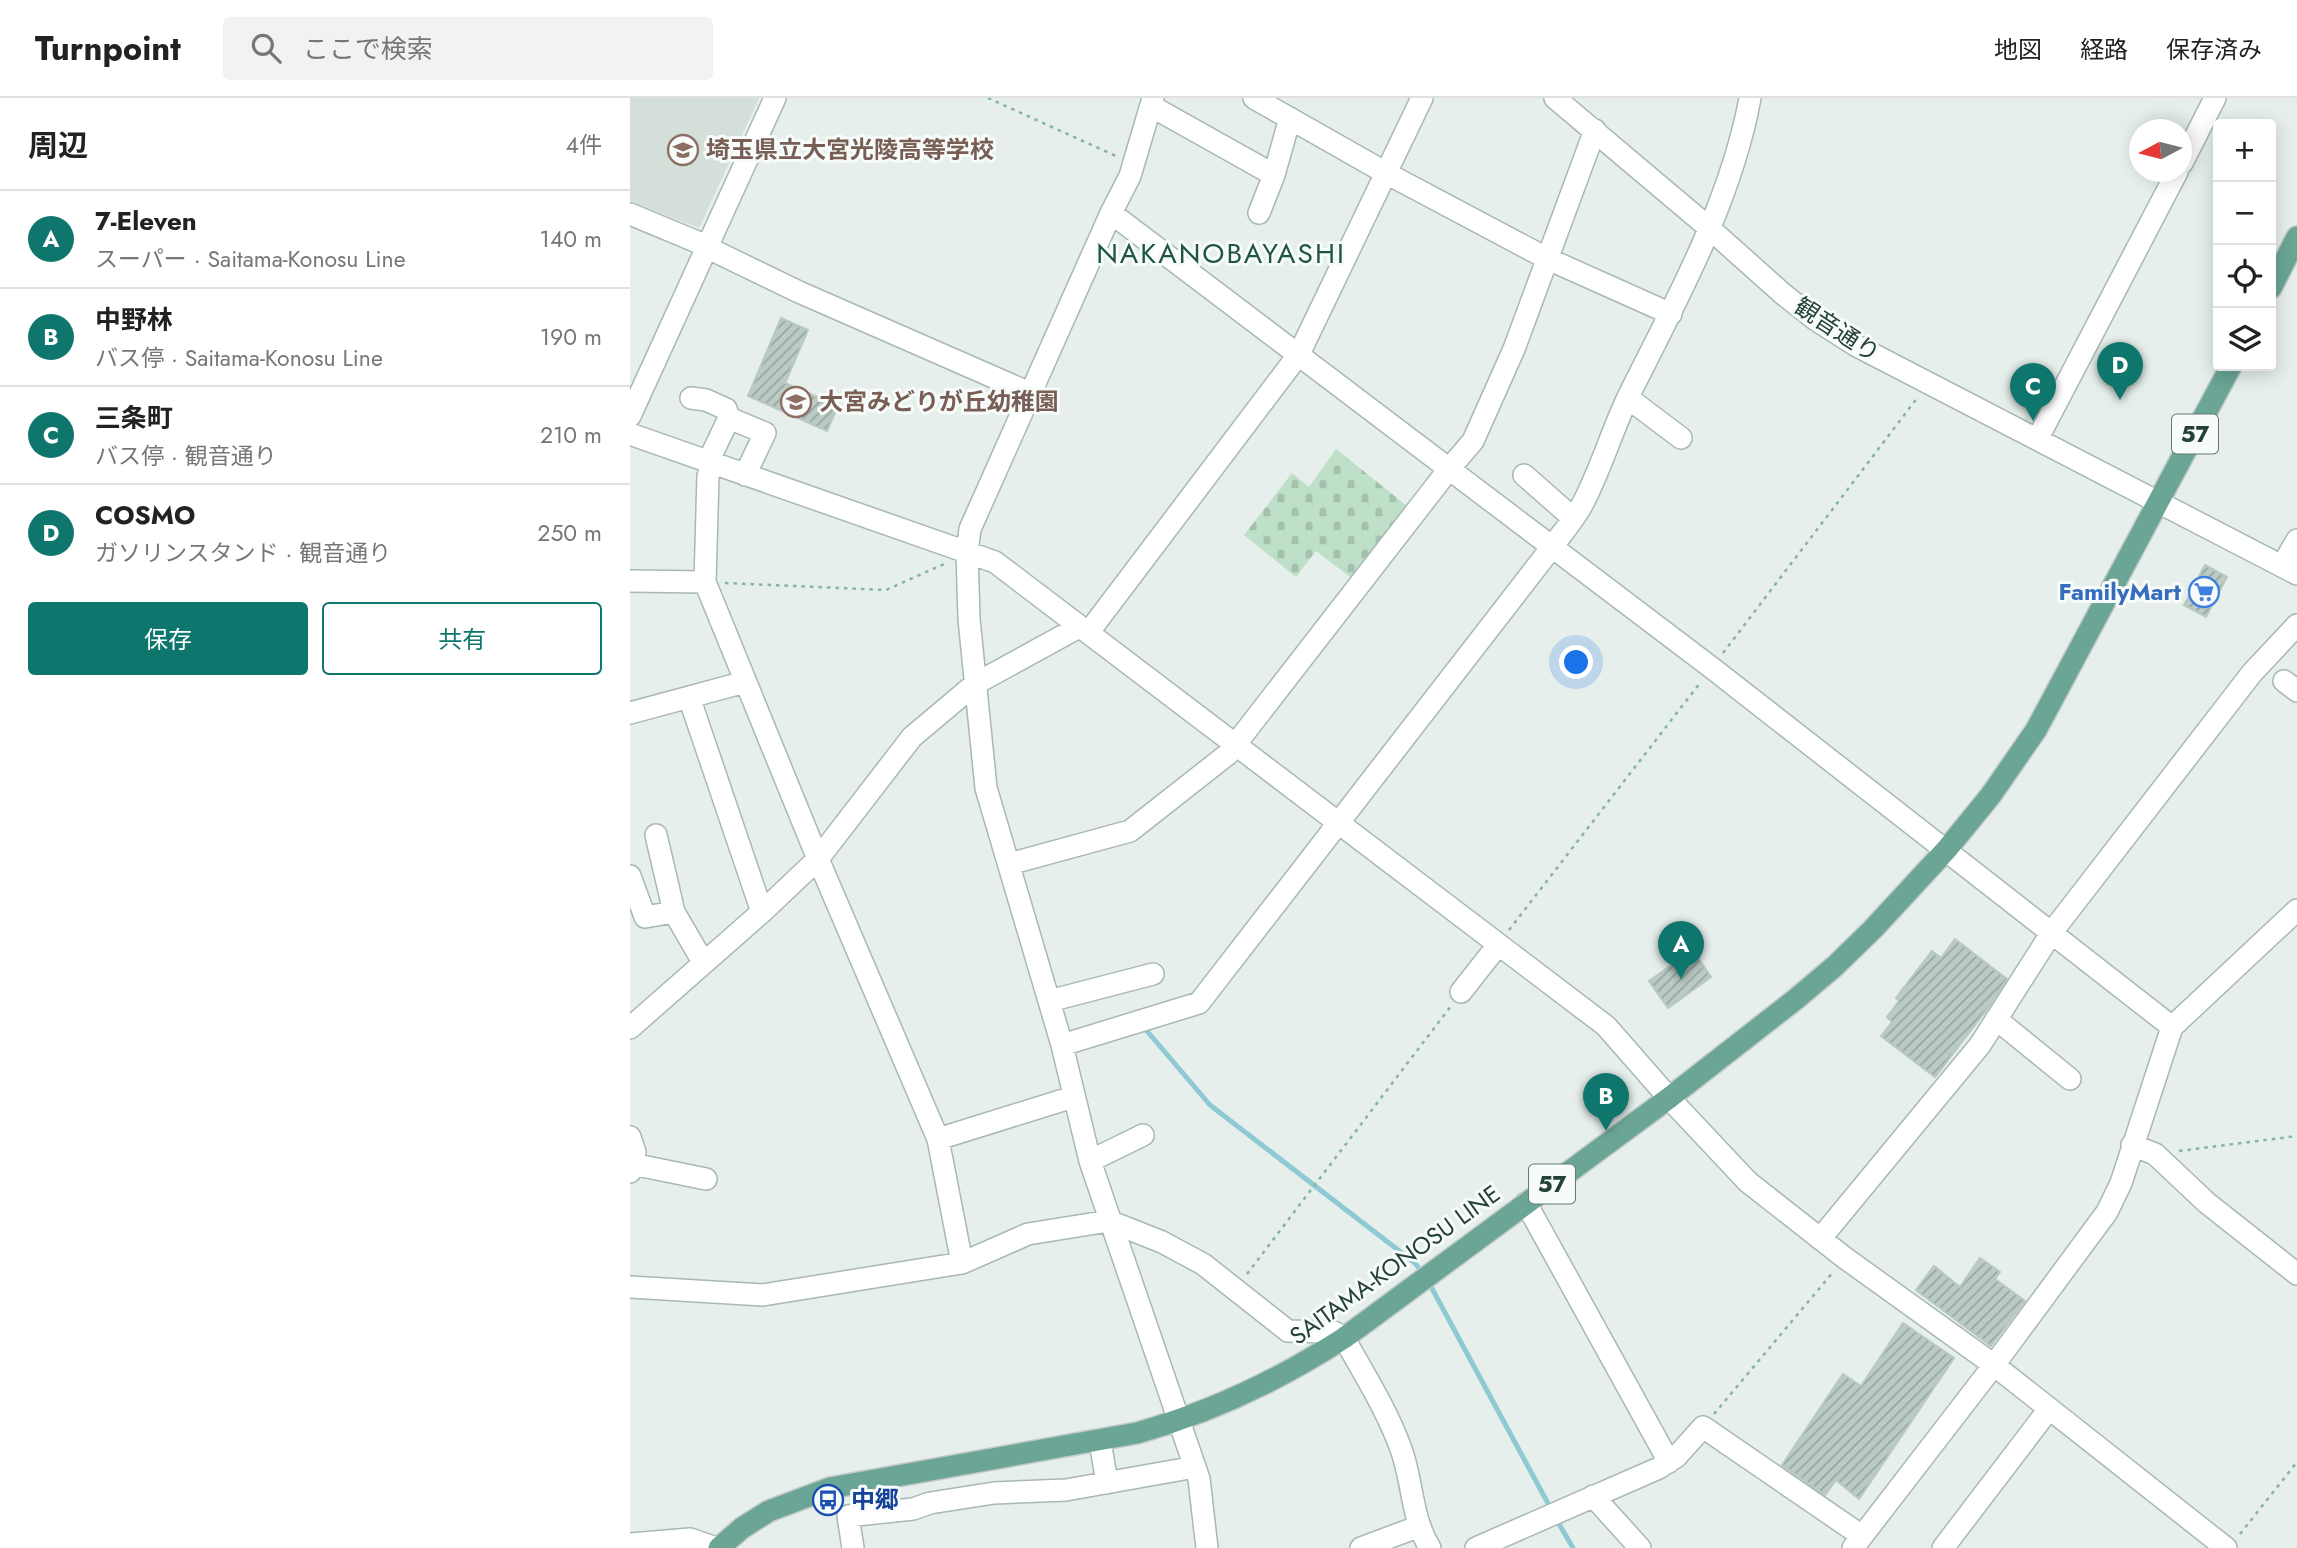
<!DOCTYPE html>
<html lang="ja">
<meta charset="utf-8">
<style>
body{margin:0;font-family:Jost,"Noto Sans JP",sans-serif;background:#f2f2f2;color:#222}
.controls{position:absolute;right:21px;top:21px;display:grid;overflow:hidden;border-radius:7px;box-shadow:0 4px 18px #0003}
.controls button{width:63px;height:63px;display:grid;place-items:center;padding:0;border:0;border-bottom:2px solid #e0e0e0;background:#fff;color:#222;font:35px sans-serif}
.compass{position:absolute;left:1499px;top:21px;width:63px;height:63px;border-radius:50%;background:#fff;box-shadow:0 4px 18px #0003;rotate:263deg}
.you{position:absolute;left:947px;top:565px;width:24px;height:24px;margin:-18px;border:5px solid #fff;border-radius:50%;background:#1a73e8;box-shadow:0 0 0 10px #1a73e833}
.badge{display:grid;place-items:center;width:46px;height:46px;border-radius:50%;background:#0f766e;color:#fff;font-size:23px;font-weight:700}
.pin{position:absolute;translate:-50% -58px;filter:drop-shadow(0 2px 4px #0008)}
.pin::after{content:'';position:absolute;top:37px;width:24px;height:21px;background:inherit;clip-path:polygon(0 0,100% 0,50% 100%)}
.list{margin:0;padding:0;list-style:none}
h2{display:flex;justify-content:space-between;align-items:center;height:91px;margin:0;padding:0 28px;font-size:30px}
h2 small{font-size:23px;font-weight:400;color:#767676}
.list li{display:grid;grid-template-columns:46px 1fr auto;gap:21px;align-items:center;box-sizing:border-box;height:98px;padding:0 28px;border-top:2px solid #e0e0e0}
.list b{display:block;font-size:26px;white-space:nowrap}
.list p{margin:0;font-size:23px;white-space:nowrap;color:#767676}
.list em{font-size:23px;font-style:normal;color:#767676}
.actions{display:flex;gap:14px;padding:21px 28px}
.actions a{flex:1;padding:16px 0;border:2px solid #0f766e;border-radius:7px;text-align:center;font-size:24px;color:#0f766e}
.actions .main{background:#0f766e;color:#fff}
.icon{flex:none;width:38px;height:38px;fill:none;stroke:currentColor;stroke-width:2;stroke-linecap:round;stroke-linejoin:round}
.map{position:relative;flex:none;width:1667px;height:1450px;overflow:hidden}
header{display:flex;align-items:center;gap:42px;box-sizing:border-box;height:98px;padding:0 35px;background:#fff;border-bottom:2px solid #e0e0e0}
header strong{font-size:33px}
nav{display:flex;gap:38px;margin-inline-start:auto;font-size:24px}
.search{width:490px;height:63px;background:#f2f2f2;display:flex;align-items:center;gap:18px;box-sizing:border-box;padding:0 24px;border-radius:7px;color:#767676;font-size:26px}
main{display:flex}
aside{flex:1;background:#fff}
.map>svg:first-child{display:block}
.built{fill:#d4dfda}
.cemetery{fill:url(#cemetery-stones)}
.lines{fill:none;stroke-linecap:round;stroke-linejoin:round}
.stream{stroke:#8ec9d4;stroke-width:5}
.building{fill:url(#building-hatch);stroke:#b8c9c2;stroke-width:2}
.minor-casing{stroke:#a8b8b2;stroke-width:24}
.major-casing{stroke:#c2cac8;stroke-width:24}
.path{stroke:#86b3a5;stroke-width:2.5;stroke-dasharray:3.5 5;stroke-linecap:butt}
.minor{stroke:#fff;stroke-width:21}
.major{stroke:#6aa596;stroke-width:21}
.labels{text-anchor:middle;stroke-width:6;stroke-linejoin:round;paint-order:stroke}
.shield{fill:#f7fbf9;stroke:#637a73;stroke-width:2}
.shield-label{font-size:23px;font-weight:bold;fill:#24423a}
.education-label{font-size:24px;font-weight:bold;fill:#785e54;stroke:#f7fbf9;text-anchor:start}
.street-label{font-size:24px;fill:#24423a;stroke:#f7fbf9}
.shop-label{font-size:24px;font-weight:bold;fill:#366cbe;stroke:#f7fbf9;text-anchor:end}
.transit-label{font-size:24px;font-weight:bold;fill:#164399;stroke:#f7fbf9;text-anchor:start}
.quarter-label{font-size:28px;letter-spacing:2px;fill:#1f5548;stroke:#f7fbf9}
</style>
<header>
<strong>Turnpoint</strong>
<div class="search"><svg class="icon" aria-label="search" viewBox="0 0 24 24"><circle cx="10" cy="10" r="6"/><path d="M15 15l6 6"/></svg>ここで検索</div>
<nav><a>地図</a><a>経路</a><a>保存済み</a></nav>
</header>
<main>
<aside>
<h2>周辺<small>4件</small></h2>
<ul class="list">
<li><span class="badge">A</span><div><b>7-Eleven</b><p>スーパー · Saitama-Konosu Line</p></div><em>140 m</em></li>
<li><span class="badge">B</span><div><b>中野林</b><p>バス停 · Saitama-Konosu Line</p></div><em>190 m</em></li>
<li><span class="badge">C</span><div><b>三条町</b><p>バス停 · 観音通り</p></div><em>210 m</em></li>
<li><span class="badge">D</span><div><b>COSMO</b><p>ガソリンスタンド · 観音通り</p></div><em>250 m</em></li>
</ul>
<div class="actions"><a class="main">保存</a><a>共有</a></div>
</aside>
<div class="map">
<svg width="1667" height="1450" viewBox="0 0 1667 1450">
<defs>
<pattern id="cemetery-stones" width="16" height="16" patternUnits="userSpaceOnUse" patternTransform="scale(1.75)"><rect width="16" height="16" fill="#bfe0c8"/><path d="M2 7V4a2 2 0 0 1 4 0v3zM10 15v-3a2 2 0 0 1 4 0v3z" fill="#a4c1ad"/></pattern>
<pattern id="building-hatch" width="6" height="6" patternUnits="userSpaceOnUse" patternTransform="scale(1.75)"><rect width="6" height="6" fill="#bbcac4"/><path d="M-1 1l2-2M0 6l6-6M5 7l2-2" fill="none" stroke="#98a6a0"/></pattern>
</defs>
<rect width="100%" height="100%" fill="#e6efeb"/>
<path class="built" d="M 0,0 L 129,0 L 69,130 L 0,103 Z"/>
<path class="cemetery" d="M 706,351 L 782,412 L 724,482 L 686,453 L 666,479 L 614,437 L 662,375 L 679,389 Z"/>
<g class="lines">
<path class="stream" d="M 517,933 L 580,1007 L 785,1165 L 794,1177
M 799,1185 L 921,1411
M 925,1419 L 943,1450"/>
</g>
<path class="building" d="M 151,220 L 178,232 L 155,285 L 208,308 L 197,333 L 118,298 Z
M 1575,467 L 1597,479 L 1576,519 L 1554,507 Z
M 1325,841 L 1377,881 L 1358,910 L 1305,979 L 1251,938 L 1262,924 L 1257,919 L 1269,903 L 1266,900 L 1302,853 L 1311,860 Z
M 1063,852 L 1081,879 L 1038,910 L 1019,883 Z
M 1350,1160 L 1370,1174 L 1365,1181 L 1395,1203 L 1361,1248 L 1286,1192 L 1304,1168 L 1330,1189 Z
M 1273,1225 L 1324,1260 L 1229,1401 L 1206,1382 L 1195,1397 L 1152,1367 L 1213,1276 L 1231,1288 Z"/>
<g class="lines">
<g class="minor-casing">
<path id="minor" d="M 523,0 L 500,78 L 481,115 L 340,431 L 337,454 L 339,521 L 356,690 L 432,947 L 460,1063 L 569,1381 L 577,1450
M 624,0 L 756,75 L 918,161 L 1041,216
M 925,0 L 1078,129 L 1153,196 L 1186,222 L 1225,247 L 1667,476
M 521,8 L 644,77
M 1552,65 L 1585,0
M 481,115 L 1082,570 L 1542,929
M 629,115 L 644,77 L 660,20
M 0,116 L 77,148
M 76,149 L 169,194 L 402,296
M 61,300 L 76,302 L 96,311 L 99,320
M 998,300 L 1051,340
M 0,318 L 145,0
M 0,336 L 365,464 L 976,928 L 1039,1000 L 1118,1084 L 1215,1160 L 1364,1267 L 1596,1450
M 1408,340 L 1547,74
M 78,364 L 99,320 L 135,335 L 115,377
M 82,365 L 78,378 L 75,484 L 188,761 L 308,1041 L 332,1165
M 894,377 L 943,420
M 1652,468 L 1667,442
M 0,483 L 75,484
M 458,535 L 669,256 L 792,0
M 1654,583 L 1667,593
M 59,599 L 132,814
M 0,615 L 115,584
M 26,737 L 44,814
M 379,766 L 500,733 L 598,656 L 819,371 L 843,343 L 884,251 L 965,32
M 0,778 L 15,819 L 44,814 L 73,864
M 831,894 L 868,847
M 419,903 L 523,876
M 1366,921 L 1440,981
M 0,930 L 132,814 L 188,761 L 282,639 L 345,586 L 449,529
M 432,947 L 569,905 L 922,449 C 932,435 945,421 953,405 C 971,371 982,332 999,297 C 1046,203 1101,104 1120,0
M 0,1039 L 5,1054 L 0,1074
M 308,1041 L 443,999
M 1502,1047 L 1525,1056 L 1577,1105 L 1667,1176
M 460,1063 L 513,1037
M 2,1066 L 76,1081
M 896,1105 L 1039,1364
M 1190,1141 L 1350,947 L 1422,834 L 1622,575 L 1667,527
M 0,1189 L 133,1197 L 332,1165 L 398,1136 L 479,1123 L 532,1144 L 573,1166 L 658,1233 L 704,1234 L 714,1240 C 734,1276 757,1312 771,1351 C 783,1383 781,1420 800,1450
M 470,1343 L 477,1385
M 963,1398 L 1010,1450
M 0,1446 L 60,1441 L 86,1450
M 223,1450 L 218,1418 L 283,1411 L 300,1405 L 364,1395 L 436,1392 L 565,1369
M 731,1450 L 790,1428
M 846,1450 L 1029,1370 L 1046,1359 L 1073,1329 L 1232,1438
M 1223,1450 L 1364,1267 L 1477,1114 L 1491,1085 L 1542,929 L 1667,812
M 1313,1450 L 1419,1311"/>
</g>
<g class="major-casing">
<path id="major" d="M 1641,190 L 1667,139
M 89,1450 L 112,1430 L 139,1413 L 200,1390 L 507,1335 C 582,1314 649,1282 714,1240 L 1039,1000 L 1166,901 L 1205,868 L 1243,831 L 1317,751 L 1361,697 L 1406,632 L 1601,268"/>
</g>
<path class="path" d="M 358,0 L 486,58
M 95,485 L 256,492 L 314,466
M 1093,555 L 1288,299
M 879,832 L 1070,585
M 1549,1053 L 1667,1038
M 617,1176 L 821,908
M 1084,1316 L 1204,1173
M 1610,1436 L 1667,1364"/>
<use href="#minor" class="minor"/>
<use href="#major" class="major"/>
</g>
<defs>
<g id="school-ring" transform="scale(1.575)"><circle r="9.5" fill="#f7fbf9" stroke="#8d6e63" stroke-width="1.5"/><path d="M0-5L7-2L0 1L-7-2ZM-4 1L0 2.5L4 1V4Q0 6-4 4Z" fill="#8d6e63"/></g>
<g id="supermarket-ring" transform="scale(1.575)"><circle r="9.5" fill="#f7fbf9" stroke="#3f7fe0" stroke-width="1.5"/><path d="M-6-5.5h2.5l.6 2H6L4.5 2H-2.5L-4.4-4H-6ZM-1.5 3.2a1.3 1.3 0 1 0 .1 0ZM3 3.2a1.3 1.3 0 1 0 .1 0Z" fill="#3f7fe0"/></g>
<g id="bus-ring" transform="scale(1.575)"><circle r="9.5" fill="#f7fbf9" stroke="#1a4fb4" stroke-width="1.5"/><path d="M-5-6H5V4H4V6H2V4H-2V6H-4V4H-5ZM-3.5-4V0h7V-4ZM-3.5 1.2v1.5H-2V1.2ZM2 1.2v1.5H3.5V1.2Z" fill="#1a4fb4"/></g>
</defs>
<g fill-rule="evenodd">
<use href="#school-ring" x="53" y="52"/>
<use href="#school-ring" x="166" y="304"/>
<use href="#supermarket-ring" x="1574" y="494"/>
<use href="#bus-ring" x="198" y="1402"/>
</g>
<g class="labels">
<g class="shield">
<rect x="1542" y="316.5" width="46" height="39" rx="5"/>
<rect x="899" y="1066.5" width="46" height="39" rx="5"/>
</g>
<g class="shield-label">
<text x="1565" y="344">57</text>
<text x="922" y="1094">57</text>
</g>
<g class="education-label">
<text x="76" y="60">埼玉県立大宮光陵高等学校</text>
<text x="189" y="312">大宮みどりが丘幼稚園</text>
</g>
<g class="street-label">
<text transform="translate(1207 232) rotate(33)" y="8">観音通り</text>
<text transform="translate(765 1167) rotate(-36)" y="8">SAITAMA-KONOSU LINE</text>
</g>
<g class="shop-label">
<text x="1551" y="502">FamilyMart</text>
</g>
<g class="transit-label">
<text x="221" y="1410">中郷</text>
</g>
<g class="quarter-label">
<text x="591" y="165">NAKANOBAYASHI</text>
</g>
</g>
</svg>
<div class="controls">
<button>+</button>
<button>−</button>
<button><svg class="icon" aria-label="locate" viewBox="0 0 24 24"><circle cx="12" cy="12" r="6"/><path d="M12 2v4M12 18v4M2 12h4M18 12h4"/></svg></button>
<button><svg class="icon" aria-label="layers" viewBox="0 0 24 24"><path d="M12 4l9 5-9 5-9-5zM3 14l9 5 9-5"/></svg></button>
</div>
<svg class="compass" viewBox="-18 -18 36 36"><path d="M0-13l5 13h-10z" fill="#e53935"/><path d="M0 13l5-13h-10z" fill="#767676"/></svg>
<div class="you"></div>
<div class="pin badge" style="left:1051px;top:881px">A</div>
<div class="pin badge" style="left:976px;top:1033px">B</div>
<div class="pin badge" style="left:1403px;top:323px">C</div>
<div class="pin badge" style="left:1490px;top:302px">D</div>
</div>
</main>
